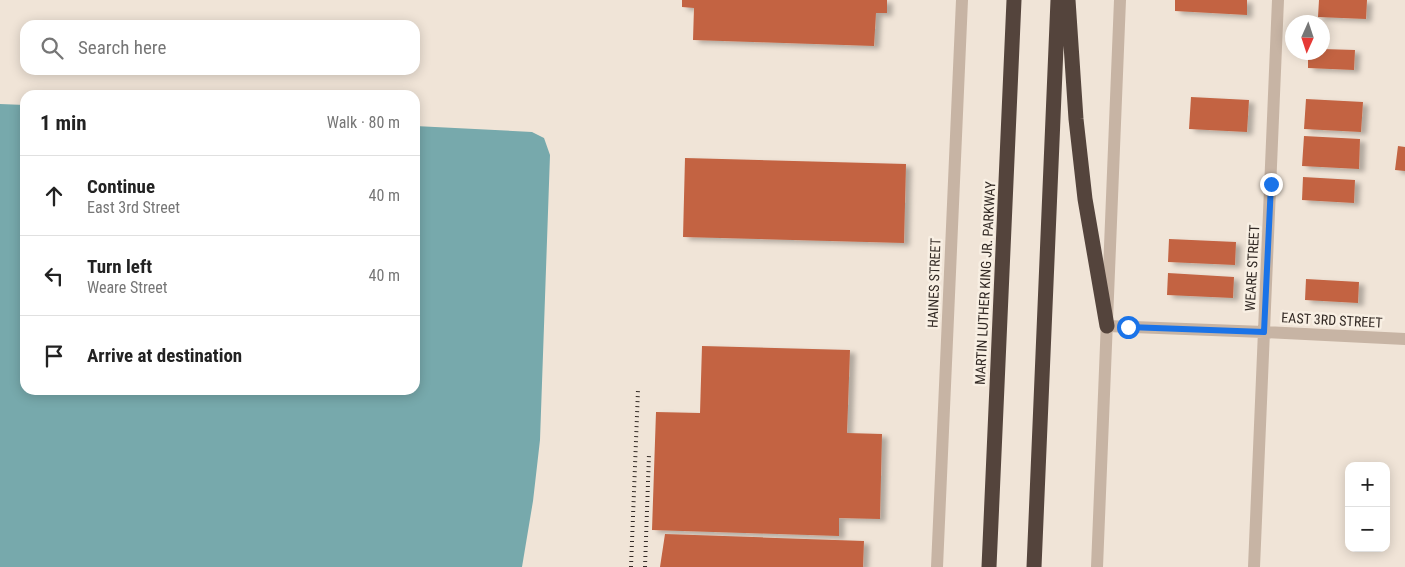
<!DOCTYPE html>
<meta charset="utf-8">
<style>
body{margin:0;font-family:"Roboto Condensed",sans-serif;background:#f6f6f6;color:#222}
.controls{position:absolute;right:15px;bottom:15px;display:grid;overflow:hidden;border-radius:10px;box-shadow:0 2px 12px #0003}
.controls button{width:45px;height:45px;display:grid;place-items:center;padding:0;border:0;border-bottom:1px solid #e0e0e0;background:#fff;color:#222;font:25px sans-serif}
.compass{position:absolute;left:1285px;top:15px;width:45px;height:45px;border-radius:50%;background:#fff;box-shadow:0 2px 12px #0003;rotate:183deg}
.stop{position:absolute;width:15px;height:15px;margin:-11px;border:4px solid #1a73e8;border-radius:50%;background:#fff}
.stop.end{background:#1a73e8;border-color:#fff;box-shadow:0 1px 5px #0008}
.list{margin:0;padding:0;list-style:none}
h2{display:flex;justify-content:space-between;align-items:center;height:65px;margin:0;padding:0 20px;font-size:21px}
h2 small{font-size:16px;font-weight:400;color:#767676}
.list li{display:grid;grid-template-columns:32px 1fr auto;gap:15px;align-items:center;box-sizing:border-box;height:80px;padding:0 20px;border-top:1px solid #e0e0e0}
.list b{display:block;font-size:19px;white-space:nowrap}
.list p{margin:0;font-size:16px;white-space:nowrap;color:#767676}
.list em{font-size:16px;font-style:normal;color:#767676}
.icon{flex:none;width:28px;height:28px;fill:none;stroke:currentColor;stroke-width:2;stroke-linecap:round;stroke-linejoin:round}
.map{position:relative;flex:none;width:1405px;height:567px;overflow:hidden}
.search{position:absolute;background:#fff;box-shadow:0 2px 12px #0003;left:20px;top:20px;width:400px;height:55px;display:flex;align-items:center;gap:12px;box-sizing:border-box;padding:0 18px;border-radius:15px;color:#767676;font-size:19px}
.panel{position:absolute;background:#fff;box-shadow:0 2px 12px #0003;left:20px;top:90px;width:400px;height:305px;border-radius:15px}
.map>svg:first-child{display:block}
.water{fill:#77a9ac}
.building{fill:#c36342;filter:url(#shadow)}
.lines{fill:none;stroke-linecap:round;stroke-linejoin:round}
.minor{stroke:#c7b4a4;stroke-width:12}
.tertiary{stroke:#c7b4a4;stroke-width:12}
.motorway{stroke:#54443c;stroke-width:15}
.rail{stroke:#332a25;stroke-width:4;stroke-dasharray:1 4;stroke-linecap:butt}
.route{stroke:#1a73e8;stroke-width:6}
.labels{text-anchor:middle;stroke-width:5;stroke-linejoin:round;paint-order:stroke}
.street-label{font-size:14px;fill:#332a25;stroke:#f8efe3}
</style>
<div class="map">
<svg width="1405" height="567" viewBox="0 0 1405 567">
<defs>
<filter id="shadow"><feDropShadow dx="5.5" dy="3" stdDeviation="2.5" flood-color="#0004"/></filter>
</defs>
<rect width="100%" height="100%" fill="#f0e4d7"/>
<path class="water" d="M 0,104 L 25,105 L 25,390 L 415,390 L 415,126 L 532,132 L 544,138 L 550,155 L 540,440 L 533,501 L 522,567 L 0,567 Z"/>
<path class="building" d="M 682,0 L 887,0 L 887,13 L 876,13 L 874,46 L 693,40 L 694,8 L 682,7 Z
M 1175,0 L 1247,0 L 1247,15 L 1175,11 Z
M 1319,0 L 1367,0 L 1366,19 L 1318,17 Z
M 1322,49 L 1355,50 L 1354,70 L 1308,68 L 1308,52 L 1322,52 Z
M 1191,97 L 1249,100 L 1247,132 L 1189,129 Z
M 1306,99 L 1363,102 L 1361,132 L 1304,129 Z
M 1304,136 L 1360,139 L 1359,169 L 1302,166 Z
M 1398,146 L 1405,147 L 1405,171 L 1395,170 Z
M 685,158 L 906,164 L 904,243 L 683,237 Z
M 1303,177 L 1355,180 L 1354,203 L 1302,200 Z
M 1169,239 L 1236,242 L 1235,265 L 1168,262 Z
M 1168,273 L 1234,277 L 1233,298 L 1167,295 Z
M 1306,279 L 1359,282 L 1358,303 L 1305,300 Z
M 702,346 L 850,350 L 847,433 L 882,434 L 880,519 L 839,518 L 839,536 L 652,530 L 656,412 L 700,413 Z
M 665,534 L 864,541 L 863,567 L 660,567 Z"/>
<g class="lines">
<path class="minor" d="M 1107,326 L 1264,332 L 1405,339
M 1254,567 L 1278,0"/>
<path class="tertiary" d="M 937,567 L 962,0
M 1097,567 L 1120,0"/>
<path class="motorway" d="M 1068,0 L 1076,119 L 1085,199 L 1107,326
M 989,567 L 1014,0
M 1034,567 L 1058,0"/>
<path class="rail" d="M 631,567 L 638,390
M 645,567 L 649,454"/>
</g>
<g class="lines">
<path class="route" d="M 1128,327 L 1264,332 L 1271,184"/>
</g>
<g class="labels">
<g class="street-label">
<text transform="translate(1252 268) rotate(-87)" y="5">WEARE STREET</text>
<text transform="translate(934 283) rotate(-88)" y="5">HAINES STREET</text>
<text transform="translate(985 283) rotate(-87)" y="5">MARTIN LUTHER KING JR. PARKWAY</text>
<text transform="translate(1332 320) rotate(3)" y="5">EAST 3RD STREET</text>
</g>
</g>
</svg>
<div class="controls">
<button>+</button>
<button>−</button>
</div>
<svg class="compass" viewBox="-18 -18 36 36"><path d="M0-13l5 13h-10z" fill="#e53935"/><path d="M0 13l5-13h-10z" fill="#767676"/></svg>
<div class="stop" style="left:1128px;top:327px"></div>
<div class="stop end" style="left:1271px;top:184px"></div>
<div class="search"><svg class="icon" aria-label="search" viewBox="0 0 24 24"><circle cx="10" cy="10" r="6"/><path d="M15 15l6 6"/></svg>Search here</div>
<section class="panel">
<h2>1 min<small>Walk · 80 m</small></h2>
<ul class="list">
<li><svg class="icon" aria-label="ahead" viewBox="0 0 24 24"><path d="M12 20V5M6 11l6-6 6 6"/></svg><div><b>Continue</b><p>East 3rd Street</p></div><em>40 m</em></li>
<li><svg class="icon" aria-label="left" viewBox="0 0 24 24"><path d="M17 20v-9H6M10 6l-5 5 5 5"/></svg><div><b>Turn left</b><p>Weare Street</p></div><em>40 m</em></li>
<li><svg class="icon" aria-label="arrive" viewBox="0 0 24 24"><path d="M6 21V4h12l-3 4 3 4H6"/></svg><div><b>Arrive at destination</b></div></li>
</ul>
</section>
</div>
